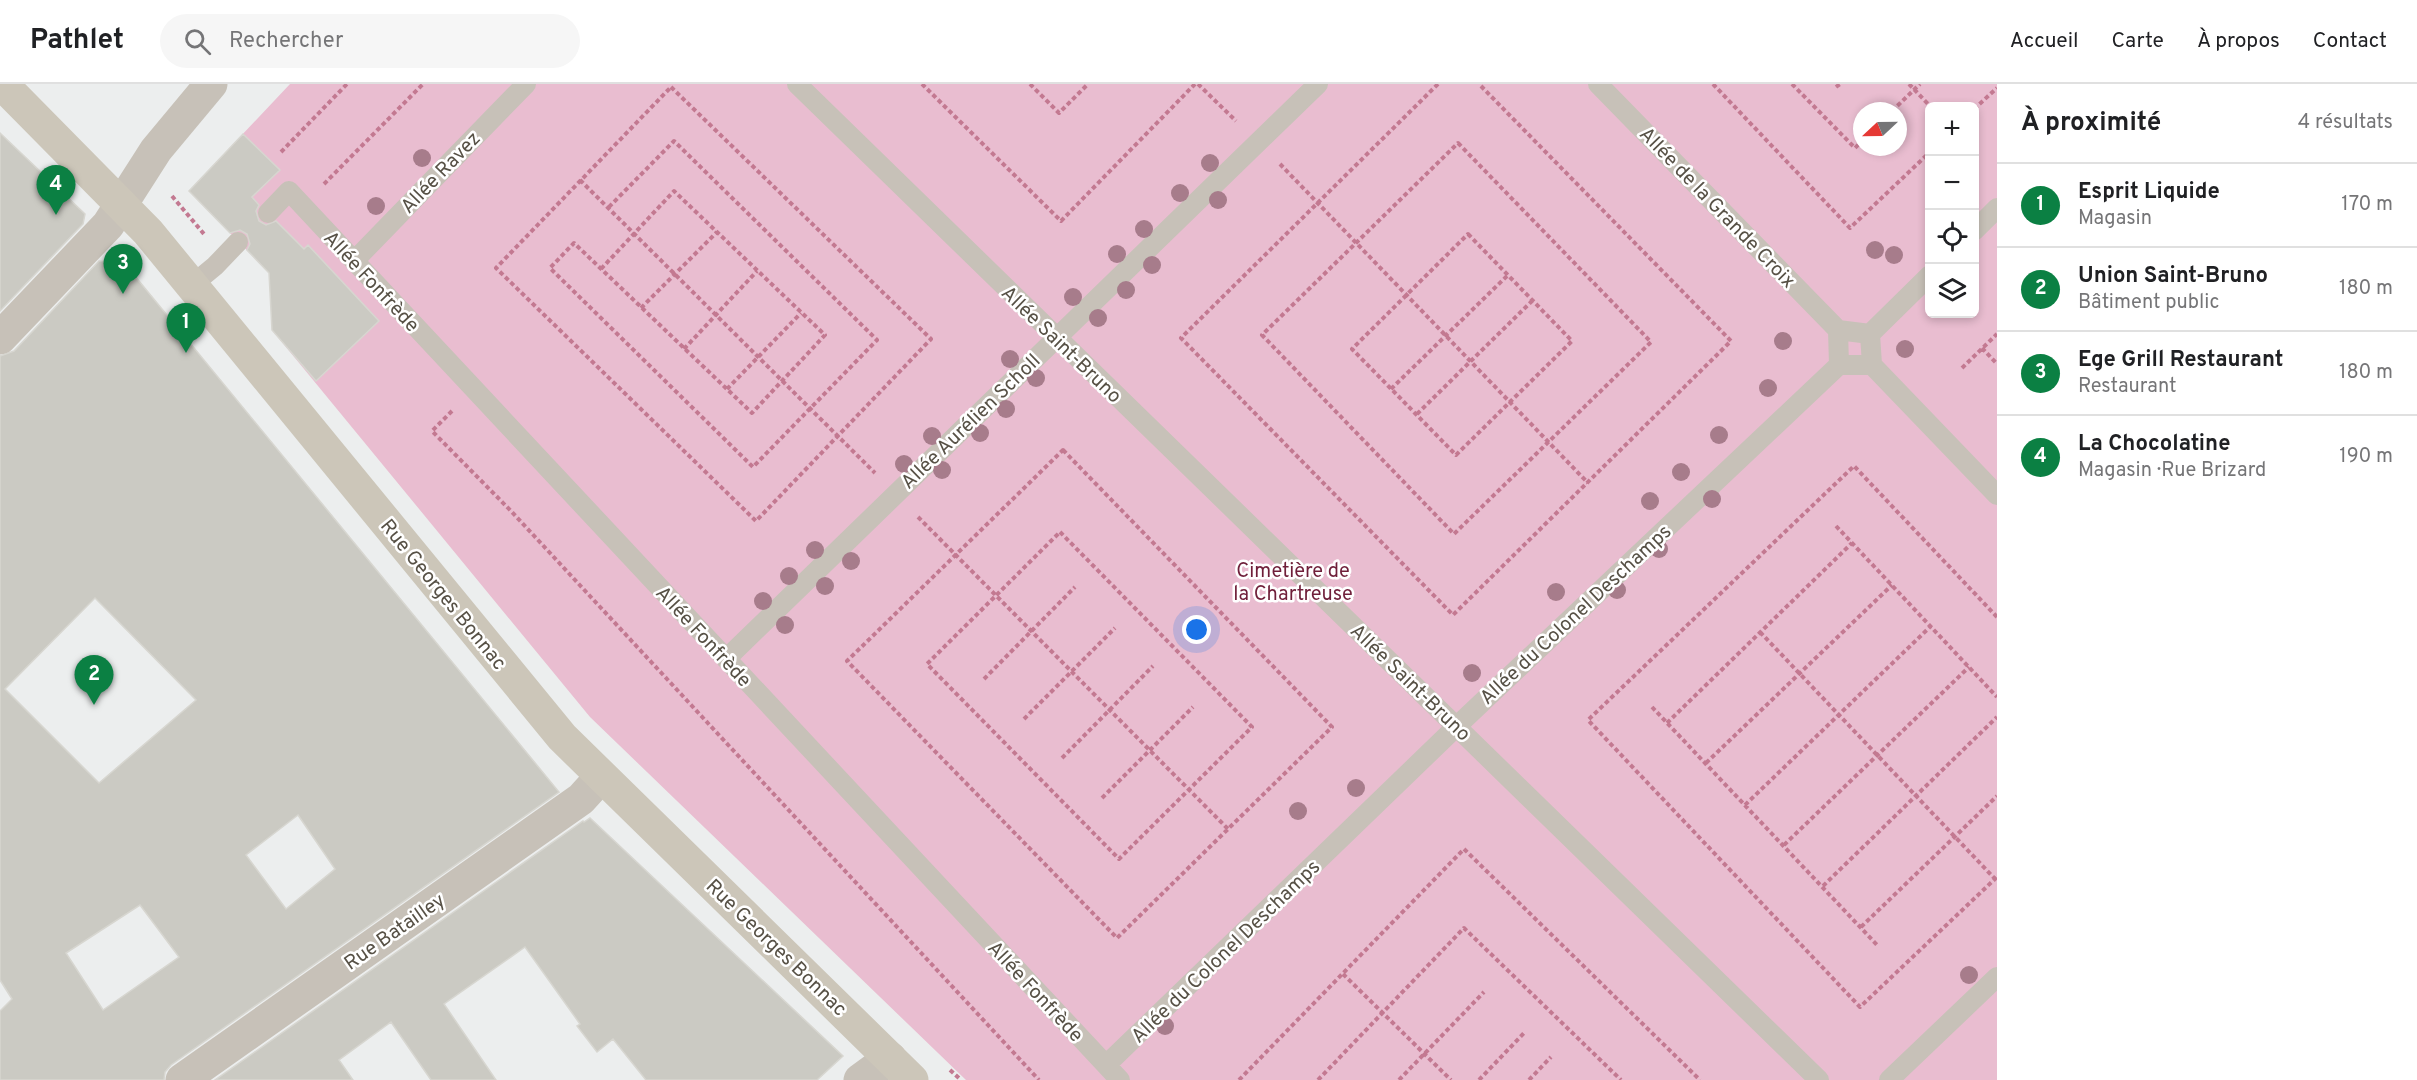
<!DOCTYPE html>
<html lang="fr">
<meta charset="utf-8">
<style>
body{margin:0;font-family:Overpass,sans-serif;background:#f6f6f6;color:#202124}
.controls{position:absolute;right:18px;top:18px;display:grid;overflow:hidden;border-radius:9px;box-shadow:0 3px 9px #0003}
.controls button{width:54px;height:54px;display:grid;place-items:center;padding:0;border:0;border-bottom:2px solid #e0e0e0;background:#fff;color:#202124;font:30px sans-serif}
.compass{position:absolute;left:1853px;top:18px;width:54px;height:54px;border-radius:50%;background:#fff;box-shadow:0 3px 9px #0003;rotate:248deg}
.you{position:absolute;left:1197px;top:546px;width:21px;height:21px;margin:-15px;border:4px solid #fff;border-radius:50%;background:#1a73e8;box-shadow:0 0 0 9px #1a73e833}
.badge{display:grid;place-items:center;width:39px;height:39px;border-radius:50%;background:#0b8043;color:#fff;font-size:20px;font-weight:700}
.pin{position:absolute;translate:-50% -50px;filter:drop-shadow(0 2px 3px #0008)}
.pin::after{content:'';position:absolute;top:32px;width:21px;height:18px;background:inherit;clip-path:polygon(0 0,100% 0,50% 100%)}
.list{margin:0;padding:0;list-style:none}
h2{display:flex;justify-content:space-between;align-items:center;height:78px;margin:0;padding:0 24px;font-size:26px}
h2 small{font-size:20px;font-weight:400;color:#757577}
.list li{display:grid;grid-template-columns:39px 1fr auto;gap:18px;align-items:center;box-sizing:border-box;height:84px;padding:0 24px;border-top:2px solid #e0e0e0}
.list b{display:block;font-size:22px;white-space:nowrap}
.list p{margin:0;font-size:20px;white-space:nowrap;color:#757577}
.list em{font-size:20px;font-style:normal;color:#757577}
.icon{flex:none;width:33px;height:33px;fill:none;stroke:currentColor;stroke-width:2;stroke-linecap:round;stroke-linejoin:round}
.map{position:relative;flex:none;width:1997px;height:996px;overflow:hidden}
header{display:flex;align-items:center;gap:36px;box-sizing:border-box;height:84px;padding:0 30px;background:#fff;border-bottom:2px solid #e0e0e0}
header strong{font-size:28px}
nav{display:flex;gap:33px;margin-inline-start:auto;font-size:21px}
.search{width:420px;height:54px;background:#f6f6f6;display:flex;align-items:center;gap:15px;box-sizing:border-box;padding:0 21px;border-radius:33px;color:#757577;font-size:22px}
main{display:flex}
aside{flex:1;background:#fff}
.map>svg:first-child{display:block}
.green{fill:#e9bdd0;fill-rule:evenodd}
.building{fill:#cbcac3;stroke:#d7d6d0;stroke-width:1.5;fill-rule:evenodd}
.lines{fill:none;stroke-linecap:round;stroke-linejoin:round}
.path{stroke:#c37991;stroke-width:4;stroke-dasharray:4.5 3;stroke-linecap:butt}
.service{stroke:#c7c1b8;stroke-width:20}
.minor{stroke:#c7c1b8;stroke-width:33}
.tertiary{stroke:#c7c1b8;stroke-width:33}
.secondary{stroke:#ccc6b9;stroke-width:33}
.tree{fill:#a77c8b}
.labels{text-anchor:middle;stroke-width:5;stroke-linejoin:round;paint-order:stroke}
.street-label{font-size:20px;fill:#575146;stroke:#fff}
.park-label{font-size:20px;fill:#6f1f3a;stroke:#fff}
</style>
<header>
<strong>Pathlet</strong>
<div class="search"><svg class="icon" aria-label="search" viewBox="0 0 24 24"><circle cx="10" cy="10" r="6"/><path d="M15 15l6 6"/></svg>Rechercher</div>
<nav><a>Accueil</a><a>Carte</a><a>À propos</a><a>Contact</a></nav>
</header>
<main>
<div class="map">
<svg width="1997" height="996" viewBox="0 0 1997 996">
<rect width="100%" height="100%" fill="#eceeee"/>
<path class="green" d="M 290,0 L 1997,0 L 1997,996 L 966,996 L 590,633 L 272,246 L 270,195 L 273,193 L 189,107 ZM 1930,22 L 1974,22 L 1974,230 L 1930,230 ZM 1862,27 L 1898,27 L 1898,63 L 1862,63 Z"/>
<path class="building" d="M 0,49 L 85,130 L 83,140 L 0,227 Z
M 243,50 L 280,86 L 252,113 L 259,121 L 256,127 L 259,137 L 266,141 L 276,137 L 304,165 L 308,161 L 379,237 L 316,297 L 272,246 L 269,189 L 247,166 L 250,160 L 247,150 L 240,146 L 230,149 L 189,107 Z
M 99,177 L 125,180 L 559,708 L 171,981 L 165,988 L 164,996 L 0,996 L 0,927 L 12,915 L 0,896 L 0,272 L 14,267 ZM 95,514 L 196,616 L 99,699 L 5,605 ZM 298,731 L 335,785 L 286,825 L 246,771 ZM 140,821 L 179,873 L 103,926 L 66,869 Z
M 590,734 L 843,972 L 817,996 L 646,996 L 613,955 L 597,968 L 577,942 L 580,940 L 525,863 L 444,920 L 496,996 L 431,996 L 391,938 L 339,976 L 353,996 L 215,996 L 583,737 L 584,738 Z"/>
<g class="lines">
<path class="path" d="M 922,0 L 1061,137 L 1195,0
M 1030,0 L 1059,29 L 1088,0
M 1198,0 L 1236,37
M 1438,0 L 1181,254 L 1453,531 L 1731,257 L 1479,0
M 1713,0 L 1850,144 L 1930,68
M 1792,0 L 1855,64 L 1862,57
M 1909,0 L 1930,22
M 671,3 L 931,255 L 756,437 L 496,184 Z
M 1836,3 L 1840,0
M 1974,25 L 1997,4
M 1892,27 L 1920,0
M 1458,59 L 1651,258 L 1454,450 L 1262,251 Z
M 281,68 L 347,0
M 1280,80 L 1588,399
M 580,96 L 875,389
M 324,100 L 423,0
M 172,112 L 204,150
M 1468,150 L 1572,257 L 1456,371 L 1352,265 Z
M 601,185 L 674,107 L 825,251 L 752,329 L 574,159 L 550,184 L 753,383 L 877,256 L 674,57 L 608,124
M 641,224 L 717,148
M 1982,264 L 1997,280
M 684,265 L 757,187
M 1962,284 L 1997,250
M 727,305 L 801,229
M 1391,305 L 1508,191
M 452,327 L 432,347 L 512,428 L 1039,996
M 1417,330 L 1533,216
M 1063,366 L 1332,643 L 1117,854 L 847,577 Z
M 918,433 L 1228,745
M 1836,442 L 1997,613
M 1060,448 L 1252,643 L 1119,775 L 927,580 Z
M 1997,533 L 1854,382 L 1588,636 L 1860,923 L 1997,793
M 1760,548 L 1997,797
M 984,595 L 1075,503
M 1652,623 L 1878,862
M 1024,635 L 1115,544
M 1667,639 L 1852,459
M 1062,674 L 1153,582
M 1706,679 L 1892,501
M 1102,714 L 1193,623
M 1745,721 L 1931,542
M 1784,761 L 1969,583
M 1823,802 L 1997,633
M 1861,843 L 1997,712
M 1343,890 L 1451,996
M 950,986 L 961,996
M 1239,996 L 1464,765 L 1700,996
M 1318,996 L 1464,844 L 1621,996
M 1399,996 L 1484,908
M 1479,996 L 1525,948
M 1529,996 L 1551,973"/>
<path class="service" d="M 797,0 L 1819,996
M 1598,0 L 1838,246
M 268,129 L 289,107 L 1120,996
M 1974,147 L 1997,124
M 354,177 L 526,0
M 192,201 L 215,182 L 238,158
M 1838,246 L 1870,250 L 1872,281 L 1839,281 Z
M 1870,250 L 1930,191
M 1872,281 L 1997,411
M 726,575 L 1318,0
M 1106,981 L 1457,642 L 1839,281
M 1889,996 L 1997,893"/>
<path class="minor" d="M 182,996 L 581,715 L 601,693
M 860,996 L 890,974"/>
<path class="tertiary" d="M 0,254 L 108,141 L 156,66 L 211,0"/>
<path class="secondary" d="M 2,0 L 148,148 L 562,653 L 912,996"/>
</g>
<g class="tree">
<circle cx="422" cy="74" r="9"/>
<circle cx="1210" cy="79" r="9"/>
<circle cx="1180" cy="109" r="9"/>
<circle cx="1218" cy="116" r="9"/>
<circle cx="376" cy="122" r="9"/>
<circle cx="1144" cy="145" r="9"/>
<circle cx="1875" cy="166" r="9"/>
<circle cx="1117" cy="170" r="9"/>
<circle cx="1894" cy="171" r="9"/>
<circle cx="1152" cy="181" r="9"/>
<circle cx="1126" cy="206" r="9"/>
<circle cx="1073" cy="213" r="9"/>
<circle cx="1098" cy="234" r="9"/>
<circle cx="1783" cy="257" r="9"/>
<circle cx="1905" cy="265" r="9"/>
<circle cx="1010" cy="275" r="9"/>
<circle cx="1036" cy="294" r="9"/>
<circle cx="1768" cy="304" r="9"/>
<circle cx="1006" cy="325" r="9"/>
<circle cx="980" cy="349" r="9"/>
<circle cx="1719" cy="351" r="9"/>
<circle cx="932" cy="352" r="9"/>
<circle cx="904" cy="380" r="9"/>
<circle cx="942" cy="386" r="9"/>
<circle cx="1681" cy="388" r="9"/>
<circle cx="1712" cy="415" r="9"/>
<circle cx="1650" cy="417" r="9"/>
<circle cx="1659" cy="465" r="9"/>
<circle cx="815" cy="466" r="9"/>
<circle cx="851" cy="477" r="9"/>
<circle cx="789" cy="492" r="9"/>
<circle cx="825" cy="502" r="9"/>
<circle cx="1617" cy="506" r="9"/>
<circle cx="1556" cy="508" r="9"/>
<circle cx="763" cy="517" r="9"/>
<circle cx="785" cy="541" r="9"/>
<circle cx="1472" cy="589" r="9"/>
<circle cx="1356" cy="704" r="9"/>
<circle cx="1298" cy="727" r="9"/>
<circle cx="1969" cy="891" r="9"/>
<circle cx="1165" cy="942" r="9"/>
</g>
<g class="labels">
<g class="street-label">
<text transform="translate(440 88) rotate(-46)" y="7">Allée Ravez</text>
<text transform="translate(1718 123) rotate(46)" y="7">Allée de la Grande Croix</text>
<text transform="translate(372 197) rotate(47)" y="7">Allée Fonfrède</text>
<text transform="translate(1062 260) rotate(44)" y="7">Allée Saint-Bruno</text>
<text transform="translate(970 337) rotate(-44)" y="7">Allée Aurélien Scholl</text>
<text transform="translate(444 510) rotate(51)" y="7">Rue Georges Bonnac</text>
<text transform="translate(1575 530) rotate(-43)" y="7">Allée du Colonel Deschamps</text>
<text transform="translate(704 552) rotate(47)" y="7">Allée Fonfrède</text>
<text transform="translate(1411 598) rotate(44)" y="7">Allée Saint-Bruno</text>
<text transform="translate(394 847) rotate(-35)" y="7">Rue Batailley</text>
<text transform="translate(777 863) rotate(44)" y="7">Rue Georges Bonnac</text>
<text transform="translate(1225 867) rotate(-44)" y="7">Allée du Colonel Deschamps</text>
<text transform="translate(1036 907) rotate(47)" y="7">Allée Fonfrède</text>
</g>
<g class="park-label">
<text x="1293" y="493">Cimetière de<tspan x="1293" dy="23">la Chartreuse</tspan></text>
</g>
</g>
</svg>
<div class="controls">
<button>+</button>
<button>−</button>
<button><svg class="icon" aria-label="locate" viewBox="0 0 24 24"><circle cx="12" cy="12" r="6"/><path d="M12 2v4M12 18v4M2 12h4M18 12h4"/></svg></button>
<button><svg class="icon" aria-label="layers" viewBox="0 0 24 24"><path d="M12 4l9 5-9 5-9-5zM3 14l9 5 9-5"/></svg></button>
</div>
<svg class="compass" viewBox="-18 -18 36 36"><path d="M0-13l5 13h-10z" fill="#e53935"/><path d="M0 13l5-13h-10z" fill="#757577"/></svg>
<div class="you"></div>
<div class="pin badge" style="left:186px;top:269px">1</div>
<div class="pin badge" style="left:94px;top:621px">2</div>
<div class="pin badge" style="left:123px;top:210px">3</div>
<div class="pin badge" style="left:56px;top:131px">4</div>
</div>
<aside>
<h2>À proximité<small>4 résultats</small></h2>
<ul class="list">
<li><span class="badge">1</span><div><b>Esprit Liquide</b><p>Magasin</p></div><em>170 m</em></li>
<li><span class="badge">2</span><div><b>Union Saint-Bruno</b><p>Bâtiment public</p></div><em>180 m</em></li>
<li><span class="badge">3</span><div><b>Ege Grill Restaurant</b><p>Restaurant</p></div><em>180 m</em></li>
<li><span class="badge">4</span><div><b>La Chocolatine</b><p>Magasin · Rue Brizard</p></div><em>190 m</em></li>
</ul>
</aside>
</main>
